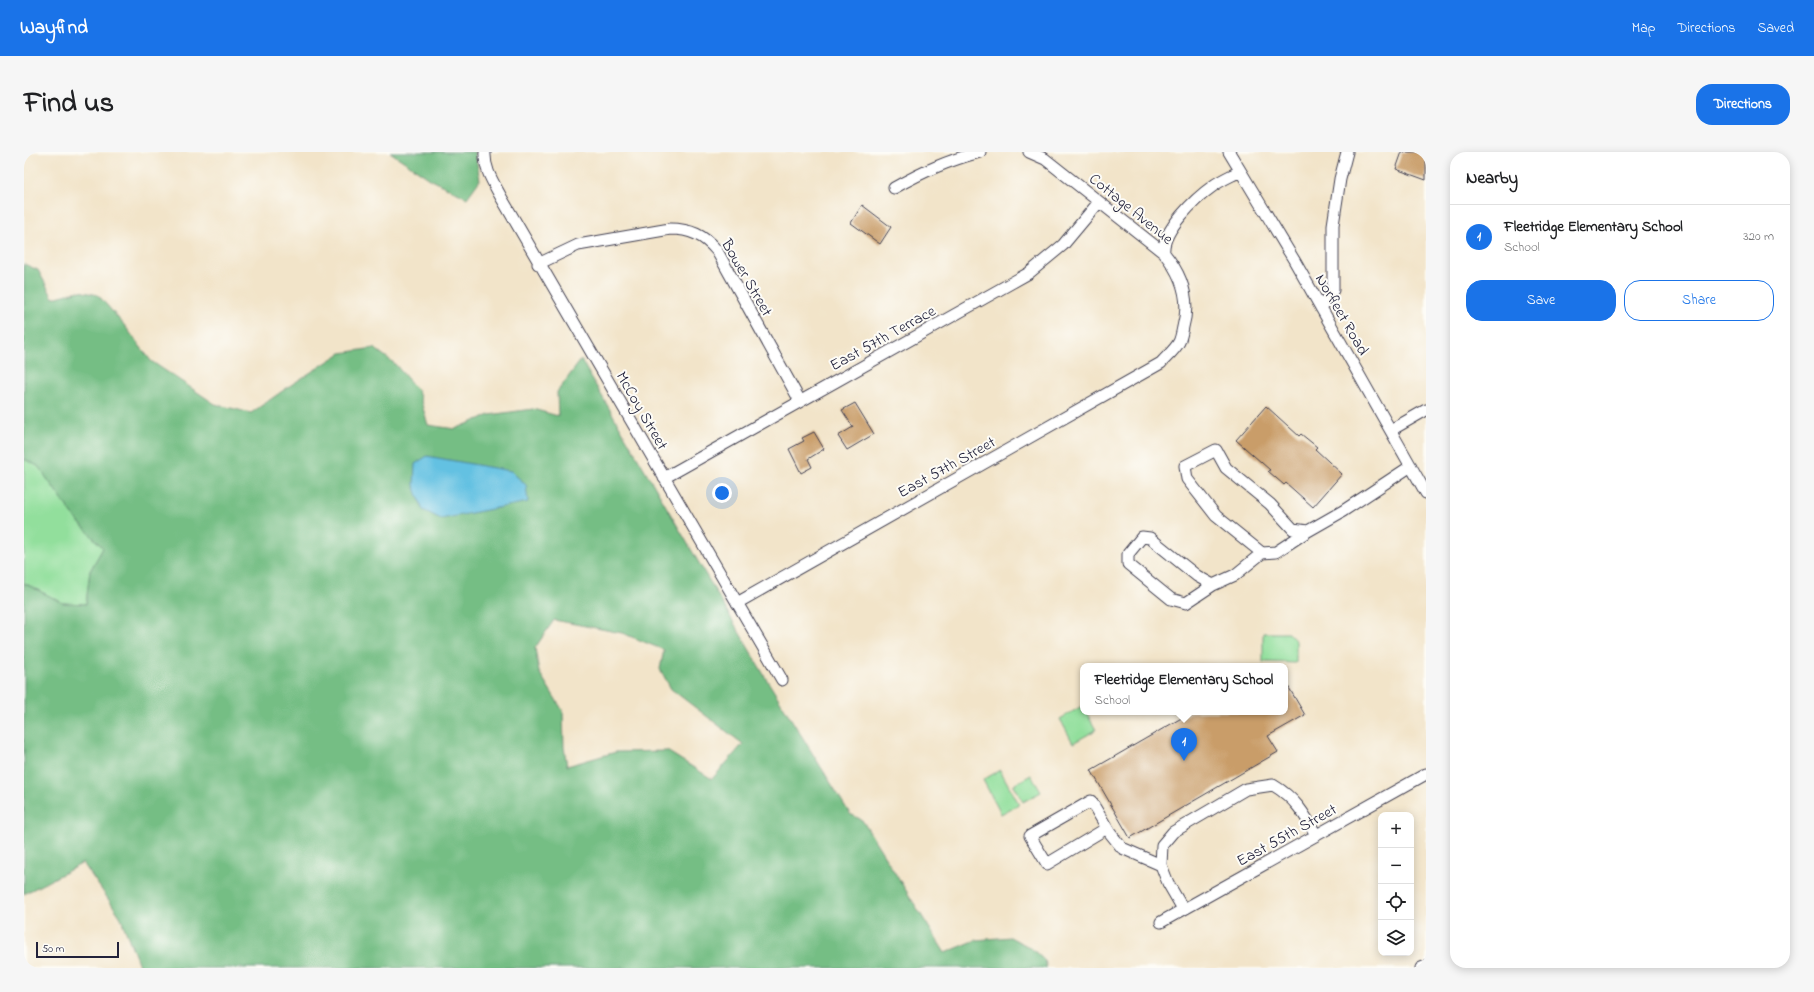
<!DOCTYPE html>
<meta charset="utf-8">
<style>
body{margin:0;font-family:"Indie Flower",sans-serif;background:#f6f6f6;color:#202124}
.controls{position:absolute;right:12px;bottom:12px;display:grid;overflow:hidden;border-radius:8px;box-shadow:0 2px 10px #0003}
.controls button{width:36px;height:36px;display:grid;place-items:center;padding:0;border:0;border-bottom:1px solid #e0e0e0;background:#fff;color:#202124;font:20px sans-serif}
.scale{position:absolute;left:12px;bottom:10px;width:83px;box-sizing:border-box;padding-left:4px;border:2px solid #22223b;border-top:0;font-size:11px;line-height:14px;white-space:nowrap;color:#22223b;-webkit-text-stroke:3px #fdfcf7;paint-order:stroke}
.you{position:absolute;left:698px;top:341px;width:14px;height:14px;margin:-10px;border:3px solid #fff;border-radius:50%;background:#1a73e8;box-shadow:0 0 0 6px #1a73e833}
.badge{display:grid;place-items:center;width:26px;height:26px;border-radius:50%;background:#1a73e8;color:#fff;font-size:13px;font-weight:700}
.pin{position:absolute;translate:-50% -33px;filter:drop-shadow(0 1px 2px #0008)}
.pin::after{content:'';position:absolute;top:21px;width:14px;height:12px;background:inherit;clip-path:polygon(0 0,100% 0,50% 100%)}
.popup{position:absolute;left:1056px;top:511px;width:208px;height:52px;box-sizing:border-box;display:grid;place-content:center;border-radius:8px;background:#fff;filter:drop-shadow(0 1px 3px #0005);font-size:13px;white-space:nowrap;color:#757577}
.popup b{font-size:15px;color:#202124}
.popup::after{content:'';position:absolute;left:50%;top:100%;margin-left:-8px;border:8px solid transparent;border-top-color:#fff}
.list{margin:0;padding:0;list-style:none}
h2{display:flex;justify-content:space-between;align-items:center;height:52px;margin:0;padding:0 16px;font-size:17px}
h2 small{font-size:13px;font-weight:400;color:#757577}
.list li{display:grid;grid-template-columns:26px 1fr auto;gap:12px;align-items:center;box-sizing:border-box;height:64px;padding:0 16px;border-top:1px solid #e0e0e0}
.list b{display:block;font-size:15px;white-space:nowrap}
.list p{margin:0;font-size:13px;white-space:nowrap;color:#757577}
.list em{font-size:13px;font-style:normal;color:#757577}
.actions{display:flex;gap:8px;padding:12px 16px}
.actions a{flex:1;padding:9px 0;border:1px solid #1a73e8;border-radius:16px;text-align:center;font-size:14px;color:#1a73e8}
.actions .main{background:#1a73e8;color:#fff}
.icon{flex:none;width:22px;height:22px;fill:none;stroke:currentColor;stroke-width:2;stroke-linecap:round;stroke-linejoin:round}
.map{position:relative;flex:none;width:1402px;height:816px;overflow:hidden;border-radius:16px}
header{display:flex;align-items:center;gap:24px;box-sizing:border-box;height:56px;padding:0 20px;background:#1a73e8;color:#fff}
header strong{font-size:19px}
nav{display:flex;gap:22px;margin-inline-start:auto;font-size:14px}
.intro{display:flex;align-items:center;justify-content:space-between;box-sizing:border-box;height:96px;padding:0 24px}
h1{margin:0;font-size:28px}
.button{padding:10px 18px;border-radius:16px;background:#1a73e8;color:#fff;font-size:14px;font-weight:700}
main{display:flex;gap:24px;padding:0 24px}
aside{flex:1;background:#fff;border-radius:16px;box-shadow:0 2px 10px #0003}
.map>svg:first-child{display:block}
.green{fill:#92df9c;stroke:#5a806c}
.forest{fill:#75be84;stroke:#4c7060;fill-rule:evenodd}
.water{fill:#64c1e2;stroke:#43728e}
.building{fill:#c99d69}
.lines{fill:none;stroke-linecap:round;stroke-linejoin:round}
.minor-casing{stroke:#413f50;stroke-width:13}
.minor{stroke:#fff;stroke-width:11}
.labels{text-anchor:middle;stroke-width:4;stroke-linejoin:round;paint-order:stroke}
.street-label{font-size:16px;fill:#22223b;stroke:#fdfcf7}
</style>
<header>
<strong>Wayfind</strong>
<nav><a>Map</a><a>Directions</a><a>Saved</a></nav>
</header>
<div class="intro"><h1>Find us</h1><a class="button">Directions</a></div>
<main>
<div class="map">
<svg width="1402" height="816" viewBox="0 0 1402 816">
<rect width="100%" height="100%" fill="#fdfcf7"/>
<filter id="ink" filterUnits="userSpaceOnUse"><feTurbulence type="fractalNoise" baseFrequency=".025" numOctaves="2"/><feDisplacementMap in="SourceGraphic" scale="8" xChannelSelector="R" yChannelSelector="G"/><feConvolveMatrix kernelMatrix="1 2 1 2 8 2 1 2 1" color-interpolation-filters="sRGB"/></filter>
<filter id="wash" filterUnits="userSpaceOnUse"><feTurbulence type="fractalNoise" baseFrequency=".012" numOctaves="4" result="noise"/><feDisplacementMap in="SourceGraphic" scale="16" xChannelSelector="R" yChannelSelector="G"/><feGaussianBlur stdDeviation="0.9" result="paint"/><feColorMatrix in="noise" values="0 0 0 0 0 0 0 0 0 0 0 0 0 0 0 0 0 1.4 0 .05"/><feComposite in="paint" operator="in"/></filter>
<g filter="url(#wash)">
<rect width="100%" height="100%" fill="#f2e4c9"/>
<path class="green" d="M 0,307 L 14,314 L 52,367 L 79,396 L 66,419 L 62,452 L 39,451 L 0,431 Z
M 1239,481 L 1264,481 L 1272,489 L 1272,511 L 1239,510 Z
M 1058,554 L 1059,560 L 1062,560 L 1072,578 L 1049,591 L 1036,567 Z
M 976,618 L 995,652 L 977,662 L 959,628 Z
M 1007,623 L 1017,640 L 999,650 L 989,633 Z"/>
<path class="forest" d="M 366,0 L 451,0 L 456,28 L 443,46 L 406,27 Z
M 0,112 L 14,118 L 29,146 L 55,139 L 74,143 L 101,174 L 127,209 L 191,252 L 227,261 L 267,233 L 317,201 L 350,196 L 370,211 L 394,239 L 404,273 L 431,277 L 465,263 L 509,257 L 534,264 L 533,240 L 557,208 L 743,528 L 826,662 L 838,668 L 921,801 L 952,788 L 986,785 L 1007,796 L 1021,809 L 1023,816 L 116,816 L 96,764 L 59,711 L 0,742 L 0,431 L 39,451 L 62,452 L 66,419 L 79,396 L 52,367 L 14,314 L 0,307 ZM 530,468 L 598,481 L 640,498 L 636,517 L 647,537 L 719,592 L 688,627 L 643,599 L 592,600 L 543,614 L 540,595 L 539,559 L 515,520 L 511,496 Z"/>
<path class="water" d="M 403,304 L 487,319 L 502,333 L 504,350 L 417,367 L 399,358 L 390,333 L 391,312 Z"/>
<g id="blocks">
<path class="building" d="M 1378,0 L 1397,0 L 1402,2 L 1402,28 L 1372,17 Z
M 838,53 L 867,75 L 856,92 L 827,71 Z
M 831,251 L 850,282 L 823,298 L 814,284 L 829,275 L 818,258 Z
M 1242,254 L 1275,284 L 1277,282 L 1293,295 L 1291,297 L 1318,322 L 1289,355 L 1262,331 L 1260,333 L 1244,319 L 1246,318 L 1212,288 Z
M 790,280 L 800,297 L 784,307 L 788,315 L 777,321 L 765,297 L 780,289 L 778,286 Z
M 1261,529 L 1281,563 L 1244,584 L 1254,600 L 1106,686 L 1067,618 L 1168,560 L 1261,560 Z"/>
</g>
</g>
<g filter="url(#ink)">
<use href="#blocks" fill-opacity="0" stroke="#413f50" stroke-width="1"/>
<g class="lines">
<g class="minor-casing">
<path id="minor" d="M 461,0 C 460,17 469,30 477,45 L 758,528
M 1205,0 L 1270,108 L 1402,341
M 870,36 C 900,19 923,9 956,0
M 1140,101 C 1137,79 1172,46 1189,34 C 1197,28 1207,24 1216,19
M 514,112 L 554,93 L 646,77 C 666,77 680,83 693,99 L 776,249
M 1297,156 L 1309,138 L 1309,73 L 1316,27 L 1323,0
M 1367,278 L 1402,258
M 640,326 L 1005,121 L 1039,93 L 1075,50
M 1284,379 L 1252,400 L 1238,401 L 1192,364 L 1163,327 L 1161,314 L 1192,298 L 1202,316 L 1246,352 L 1269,377 L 1284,379 L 1319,359 L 1387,314
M 1189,433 L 1162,451 L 1147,447 L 1104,412 L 1104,402 L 1118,385 L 1126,386 L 1173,424 L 1189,433 L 1211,423 L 1238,401
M 713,451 L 1137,211 C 1142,205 1151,198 1155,190 C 1157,186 1158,180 1159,175 C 1167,147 1158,123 1140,101 L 1021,7 L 1005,0
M 1083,676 L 1023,712 L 1006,684 L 1067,649 L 1086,681 L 1098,696 L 1137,713
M 1159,757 L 1144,731 L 1137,713 L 1138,693 L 1149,680 L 1222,637 L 1249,633 C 1271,646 1280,661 1292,683
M 1137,770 L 1402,622
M 1397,816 L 1402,814"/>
</g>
<use href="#minor" class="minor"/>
</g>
</g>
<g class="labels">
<g class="street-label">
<text transform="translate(1108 56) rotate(39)" y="6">Cottage Avenue</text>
<text transform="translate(724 125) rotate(60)" y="6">Bower Street</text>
<text transform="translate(1319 162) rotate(60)" y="6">Norfleet Road</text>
<text transform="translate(858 185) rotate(-29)" y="6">East 57th Terrace</text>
<text transform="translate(619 258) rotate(60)" y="6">McCoy Street</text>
<text transform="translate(922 314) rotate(-29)" y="6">East 57th Street</text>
<text transform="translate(1262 682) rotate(-29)" y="6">East 55th Street</text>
</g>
</g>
</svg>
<div class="controls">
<button>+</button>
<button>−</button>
<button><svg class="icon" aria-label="locate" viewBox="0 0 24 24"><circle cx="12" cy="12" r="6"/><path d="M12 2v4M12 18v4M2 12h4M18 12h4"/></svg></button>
<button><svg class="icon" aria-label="layers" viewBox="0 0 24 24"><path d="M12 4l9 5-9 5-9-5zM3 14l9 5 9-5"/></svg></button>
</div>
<div class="scale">50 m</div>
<div class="you"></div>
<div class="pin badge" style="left:1160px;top:609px">1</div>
<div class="popup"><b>Fleetridge Elementary School</b>School</div>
</div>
<aside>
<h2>Nearby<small></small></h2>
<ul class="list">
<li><span class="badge">1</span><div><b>Fleetridge Elementary School</b><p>School</p></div><em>320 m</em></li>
</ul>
<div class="actions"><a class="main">Save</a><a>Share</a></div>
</aside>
</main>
